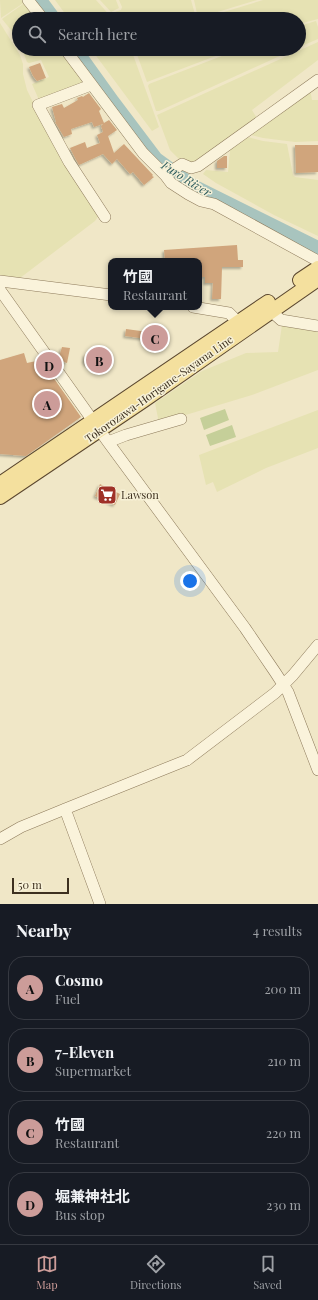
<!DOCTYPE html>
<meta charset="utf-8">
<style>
body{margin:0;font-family:"Playfair Display","Noto Sans JP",serif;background:#242831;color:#f1f3f6}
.scale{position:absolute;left:12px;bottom:10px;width:57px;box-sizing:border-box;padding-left:4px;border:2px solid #3d301f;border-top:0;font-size:11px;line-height:14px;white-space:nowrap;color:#3d301f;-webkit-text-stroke:3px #f7f1d7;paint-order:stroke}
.you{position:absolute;left:190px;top:581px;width:14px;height:14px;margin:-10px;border:3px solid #fff;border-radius:50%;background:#1a73e8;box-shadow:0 0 0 6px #1a73e833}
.badge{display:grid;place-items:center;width:26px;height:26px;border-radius:50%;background:#cc9c99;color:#111;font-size:13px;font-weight:700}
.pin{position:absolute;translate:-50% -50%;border:2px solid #fff;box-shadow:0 1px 4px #0006}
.popup{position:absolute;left:108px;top:258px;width:94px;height:52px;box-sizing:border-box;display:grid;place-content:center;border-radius:8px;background:#171b24;filter:drop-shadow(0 1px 3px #0005);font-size:13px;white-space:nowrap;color:#9ea1a6}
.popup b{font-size:15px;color:#f1f3f6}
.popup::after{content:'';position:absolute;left:50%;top:100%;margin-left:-8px;border:8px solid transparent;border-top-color:#171b24}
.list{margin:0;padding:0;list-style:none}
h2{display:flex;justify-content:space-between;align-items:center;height:52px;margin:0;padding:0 16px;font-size:17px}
h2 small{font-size:13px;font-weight:400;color:#9ea1a6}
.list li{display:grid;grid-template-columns:26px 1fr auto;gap:12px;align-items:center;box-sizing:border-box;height:64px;margin:0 8px 8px;padding:0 8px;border:1px solid #363941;border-radius:16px}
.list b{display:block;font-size:15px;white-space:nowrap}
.list p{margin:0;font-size:13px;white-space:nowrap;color:#9ea1a6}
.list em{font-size:13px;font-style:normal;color:#9ea1a6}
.icon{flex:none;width:22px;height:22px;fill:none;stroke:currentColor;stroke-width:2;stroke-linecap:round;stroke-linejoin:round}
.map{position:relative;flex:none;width:318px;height:904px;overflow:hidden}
.search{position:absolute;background:#171b24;box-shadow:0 2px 6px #0003;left:12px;right:12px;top:12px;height:44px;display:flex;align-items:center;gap:10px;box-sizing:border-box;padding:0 14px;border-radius:22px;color:#9ea1a6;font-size:15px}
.sheet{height:340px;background:#171b24}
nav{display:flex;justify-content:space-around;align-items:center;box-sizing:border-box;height:56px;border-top:1px solid #363941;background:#171b24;font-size:11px;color:#9ea1a6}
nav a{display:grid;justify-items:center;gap:2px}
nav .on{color:#cc9c99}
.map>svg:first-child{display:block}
.farmland{fill:#e6e2b3}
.green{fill:#c5cf99}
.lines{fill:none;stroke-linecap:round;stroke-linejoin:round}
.river{stroke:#a8c4be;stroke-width:14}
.building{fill:#d0a57b;filter:url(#shadow)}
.minor-casing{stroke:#8d7a5b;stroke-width:12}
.major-casing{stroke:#5b472f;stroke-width:16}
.minor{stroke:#faf3db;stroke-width:11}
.major{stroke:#f4e09e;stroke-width:14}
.labels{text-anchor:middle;stroke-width:3;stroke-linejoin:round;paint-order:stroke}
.street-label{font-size:11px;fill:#3d301f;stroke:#f7f1d7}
.poi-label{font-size:11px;fill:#3d301f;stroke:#f7f1d7;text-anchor:start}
.water-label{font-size:12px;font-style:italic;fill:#2e5c5d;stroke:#f7f1d7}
</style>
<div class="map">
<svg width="318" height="904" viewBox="0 0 318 904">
<defs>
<filter id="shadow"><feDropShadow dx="-2" dy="2" stdDeviation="1" flood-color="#0004"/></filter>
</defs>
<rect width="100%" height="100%" fill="#f0e7c7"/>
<path class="farmland" d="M 0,0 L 24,0 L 25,2 L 1,18 Z
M 55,0 L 96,0 L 113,19 L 69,19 Z
M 100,0 L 116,0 L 119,8 L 111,12 Z
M 119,0 L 191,0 L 196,18 L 116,19 L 112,13 L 121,10 L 122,7 Z
M 194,0 L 257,0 L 198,18 Z
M 263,0 L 318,0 L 318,19 L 299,24 L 299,19 L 201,19 Z
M 26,2 L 38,19 L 19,19 L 19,44 L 11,30 L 2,19 Z
M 316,21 L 318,27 L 318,39 L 299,47 L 299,26 Z
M 0,23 L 20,55 L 23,64 L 23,74 L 27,90 L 36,108 L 100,214 L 95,221 L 24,275 L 18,279 L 4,277 L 0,275 Z
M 318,42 L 318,60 L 252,110 L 258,120 L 197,164 L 190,165 L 179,159 L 170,150 L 157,115 Z
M 22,49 L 60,49 L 86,82 L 39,100 L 32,84 L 49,77 L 41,60 L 29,63 L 27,62 Z
M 91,49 L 131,49 L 159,127 L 152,131 Z
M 135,49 L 234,49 L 147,82 Z
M 240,49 L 295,49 L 159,111 L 156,111 L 148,86 L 149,84 Z
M 310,89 L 312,100 L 318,100 L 318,141 L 295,142 L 263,138 L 247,134 Z
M 244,136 L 263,141 L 287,144 L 293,175 L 295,177 L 318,180 L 318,236 L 274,215 L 216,183 L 203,174 L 206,170 L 228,172 L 230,151 L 229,147 Z
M 282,325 L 318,330 L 318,370 L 252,395 L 159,423 L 155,403 L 202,371 L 246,353 L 278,352 Z
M 318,410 L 318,448 L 266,468 L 217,492 L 213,482 L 206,485 L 199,455 Z"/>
<path class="green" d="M 225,409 L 229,420 L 204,430 L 200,418 Z
M 232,425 L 236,437 L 210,446 L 206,435 Z"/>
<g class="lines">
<path class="river" d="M 40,0 L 54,19
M 75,49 L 113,102 L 156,159 L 193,186 L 318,248"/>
</g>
<path class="building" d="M 40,63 L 46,78 L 37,81 L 33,76 L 29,67 Z
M 89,93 L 101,109 L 99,111 L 104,123 L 109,120 L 117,130 L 108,136 L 114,153 L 124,144 L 153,175 L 152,176 L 154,177 L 144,185 L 133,172 L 130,174 L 117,159 L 112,164 L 103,154 L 79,165 L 75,158 L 70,148 L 85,142 L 87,148 L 100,143 L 97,135 L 103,132 L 101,126 L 103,124 L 94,127 L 92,122 L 71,129 L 72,134 L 64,137 L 55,122 L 56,122 L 52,107 L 62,104 L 64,108 L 78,100 L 77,98 L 82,96 L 83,97 Z
M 295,145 L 318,145 L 318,172 L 296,173 Z
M 224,156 L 227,156 L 227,168 L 217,168 L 217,161 Z
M 237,245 L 238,260 L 243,260 L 243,267 L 222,267 L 221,299 L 212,299 L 213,283 L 205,283 L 205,277 L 199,277 L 199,261 L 165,261 L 164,250 Z
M 126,329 L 148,332 L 148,330 L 164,332 L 162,346 L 146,344 L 147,339 L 125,336 Z
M 62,347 L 70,348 L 67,363 L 58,360 Z
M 24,353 L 27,363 L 41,360 L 81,417 L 26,456 L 0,454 L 0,360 Z
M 88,353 L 110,357 L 108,369 L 85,364 L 86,362 L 84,362 L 85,354 L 87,355 Z
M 100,484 L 120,494 L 115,505 L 95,496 Z"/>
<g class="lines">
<g class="minor-casing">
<path id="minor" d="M 28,0 L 43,19
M 65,49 L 143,153 L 165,175 L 171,183 L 188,194 L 201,201 L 214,204 L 318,261
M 91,85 L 38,105 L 69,162 L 105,217
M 165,175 L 182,164 L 191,168 L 198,166 L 318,80
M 0,281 L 111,295
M 0,290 L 108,442 L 245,628 L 275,672 L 288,692 L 318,770
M 193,307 L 229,313 L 238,322
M 271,311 L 281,320 L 318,326
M 108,442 L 126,435 L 181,419
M 65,809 L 100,904
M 0,839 L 21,827 L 65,809 L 187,760 L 275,693 L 293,675 L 318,645"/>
</g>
<g class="major-casing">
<path id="major" d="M 300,280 L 318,268
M 0,484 L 268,302
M 0,497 L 144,400 L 318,279"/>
</g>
<use href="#minor" class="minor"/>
<use href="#major" class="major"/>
</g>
<defs>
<g id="supermarket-square" transform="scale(1)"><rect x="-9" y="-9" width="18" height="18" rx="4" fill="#9f3128" stroke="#f7f1d7"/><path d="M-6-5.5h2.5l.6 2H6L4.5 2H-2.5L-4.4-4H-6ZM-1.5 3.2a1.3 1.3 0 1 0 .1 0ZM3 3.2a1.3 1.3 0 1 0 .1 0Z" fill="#fff"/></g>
</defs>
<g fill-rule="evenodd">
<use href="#supermarket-square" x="107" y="495"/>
</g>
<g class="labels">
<g class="street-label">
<text transform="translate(159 389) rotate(-35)" y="4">Tokorozawa-Horigane-Sayama Line</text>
</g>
<g class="poi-label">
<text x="121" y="499">Lawson</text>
</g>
<g class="water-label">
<text transform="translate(186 179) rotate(32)" y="4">Furo River</text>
</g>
</g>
</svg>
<div class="scale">50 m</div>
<div class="you"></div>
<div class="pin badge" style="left:47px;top:404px">A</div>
<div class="pin badge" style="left:99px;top:360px">B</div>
<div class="pin badge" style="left:155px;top:338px">C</div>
<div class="popup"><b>竹國</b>Restaurant</div>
<div class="pin badge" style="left:49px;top:365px">D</div>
<div class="search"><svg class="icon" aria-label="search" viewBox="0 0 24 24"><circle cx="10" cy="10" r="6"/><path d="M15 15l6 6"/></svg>Search here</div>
</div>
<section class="sheet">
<h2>Nearby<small>4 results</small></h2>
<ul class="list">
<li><span class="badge">A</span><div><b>Cosmo</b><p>Fuel</p></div><em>200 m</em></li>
<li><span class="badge">B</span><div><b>7-Eleven</b><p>Supermarket</p></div><em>210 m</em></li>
<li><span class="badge">C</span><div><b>竹國</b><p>Restaurant</p></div><em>220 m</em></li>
<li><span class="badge">D</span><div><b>堀兼神社北</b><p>Bus stop</p></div><em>230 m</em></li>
</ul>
</section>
<nav>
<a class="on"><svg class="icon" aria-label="map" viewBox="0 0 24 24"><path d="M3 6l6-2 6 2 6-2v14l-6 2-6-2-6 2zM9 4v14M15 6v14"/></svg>Map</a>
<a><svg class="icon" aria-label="directions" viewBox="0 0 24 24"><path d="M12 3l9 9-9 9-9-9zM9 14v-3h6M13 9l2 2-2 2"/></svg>Directions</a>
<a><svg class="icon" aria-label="saved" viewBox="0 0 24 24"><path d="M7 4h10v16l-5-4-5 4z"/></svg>Saved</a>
</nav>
